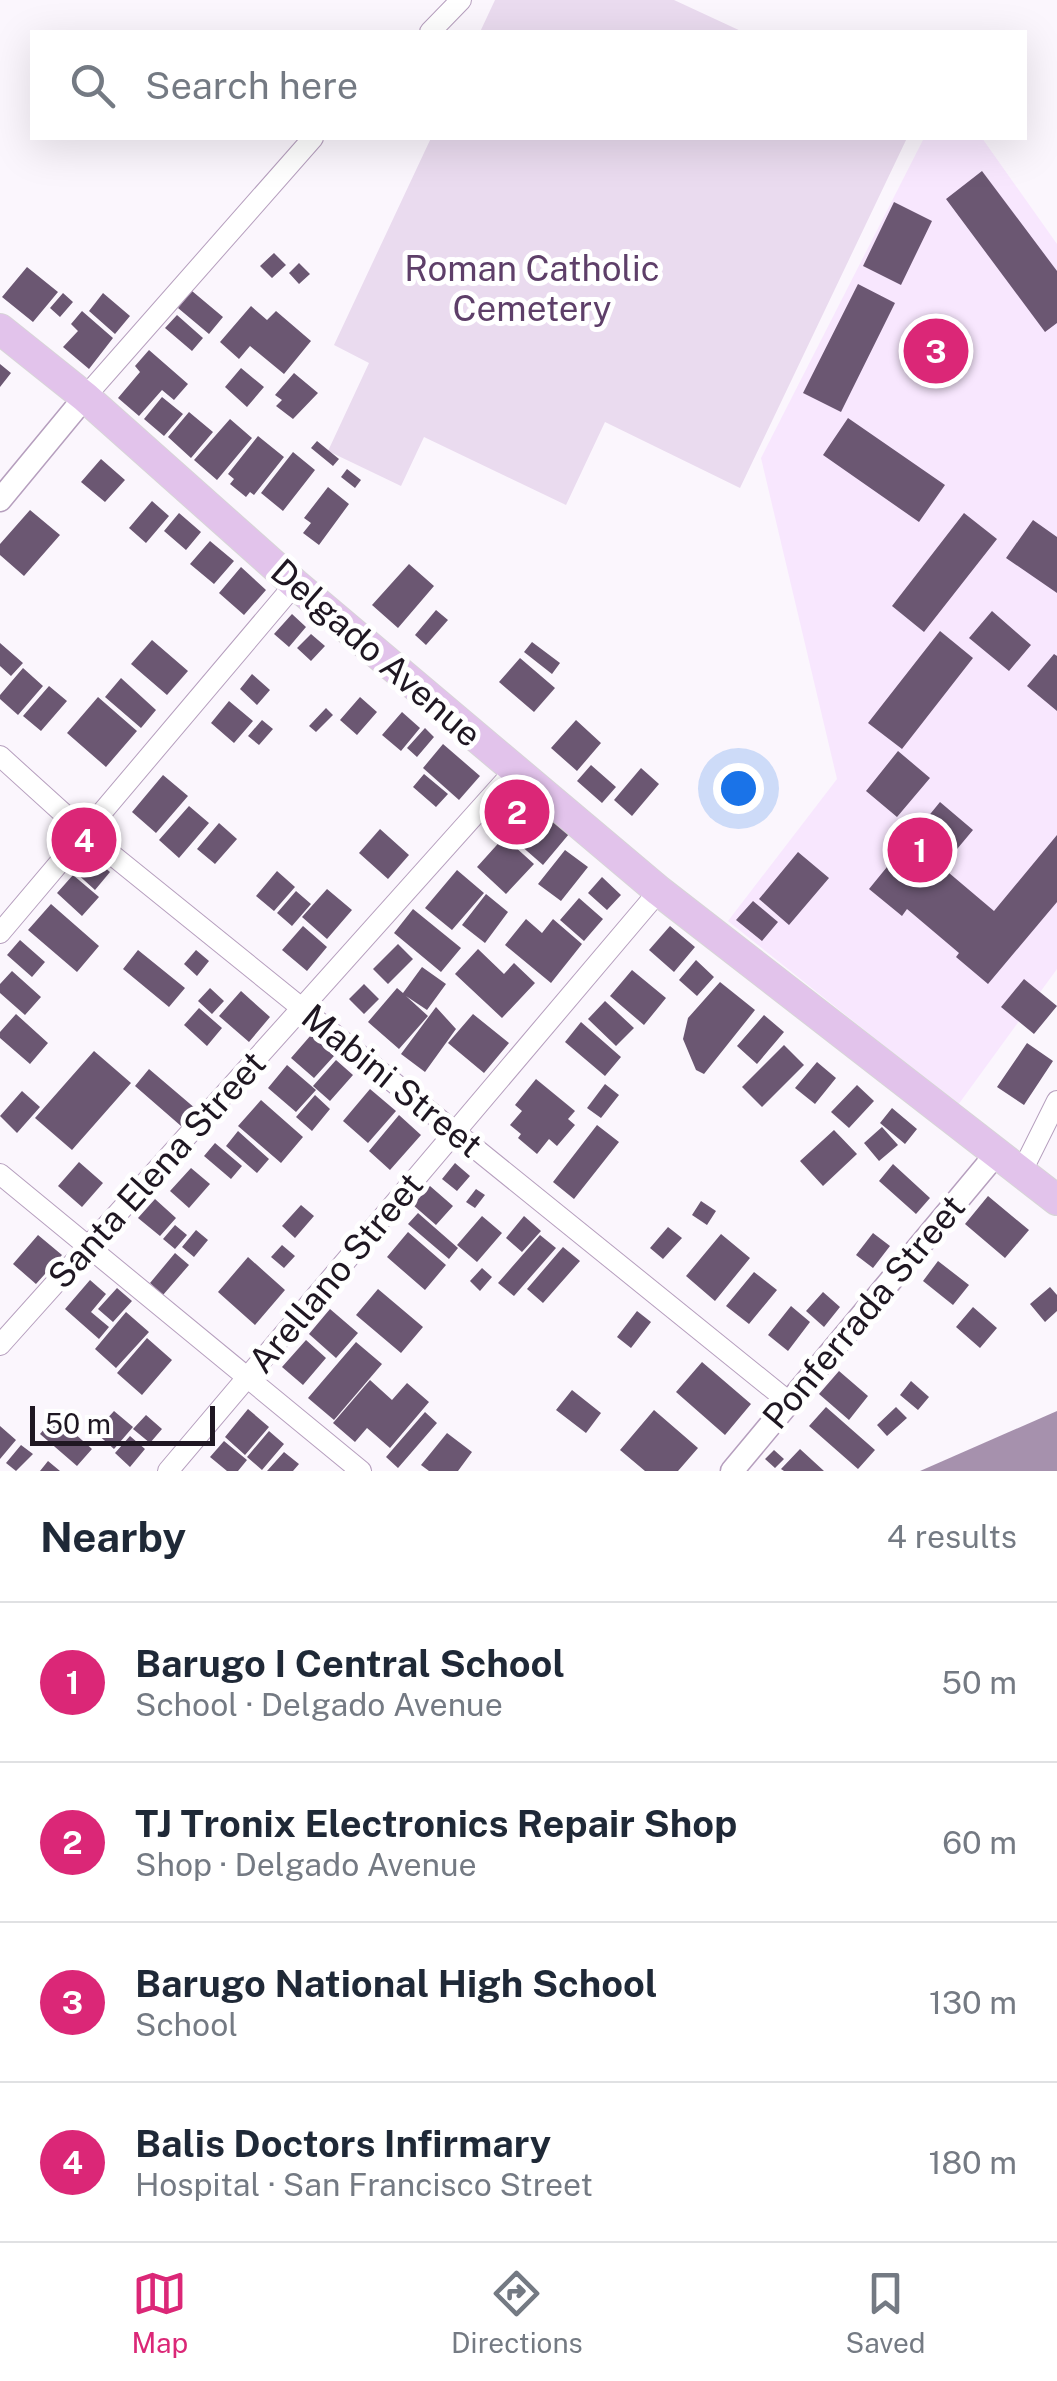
<!DOCTYPE html>
<meta charset="utf-8">
<style>
body{margin:0;font-family:"Public Sans",sans-serif;background:#f6f6f7;color:#1f2937}
.scale{position:absolute;left:30px;bottom:25px;width:185px;box-sizing:border-box;padding-left:10px;border:5px solid #1f1722;border-top:0;font-size:28px;line-height:35px;white-space:nowrap;color:#1f1722;-webkit-text-stroke:8px #fff;paint-order:stroke}
.you{position:absolute;left:738px;top:788px;width:35px;height:35px;margin:-25px;border:8px solid #fff;border-radius:50%;background:#1a73e8;box-shadow:0 0 0 15px #1a73e833}
.badge{display:grid;place-items:center;width:65px;height:65px;border-radius:50%;background:#db2777;color:#fff;font-size:32px;font-weight:700}
.pin{position:absolute;translate:-50% -50%;border:5px solid #fff;box-shadow:0 2px 10px #0006}
.list{margin:0;padding:0;list-style:none}
h2{display:flex;justify-content:space-between;align-items:center;height:130px;margin:0;padding:0 40px;font-size:42px}
h2 small{font-size:32px;font-weight:400;color:#747a83}
.list li{display:grid;grid-template-columns:65px 1fr auto;gap:30px;align-items:center;box-sizing:border-box;height:160px;padding:0 40px;border-top:2px solid #e0e1e3}
.list b{display:block;font-size:38px;white-space:nowrap}
.list p{margin:0;font-size:32px;white-space:nowrap;color:#747a83}
.list em{font-size:32px;font-style:normal;color:#747a83}
.icon{flex:none;width:55px;height:55px;fill:none;stroke:currentColor;stroke-width:2;stroke-linecap:round;stroke-linejoin:round}
.map{position:relative;flex:none;width:1057px;height:1471px;overflow:hidden}
.search{position:absolute;background:#fff;box-shadow:0 10px 40px #0002;left:30px;right:30px;top:30px;height:110px;display:flex;align-items:center;gap:25px;box-sizing:border-box;padding:0 35px;border-radius:0px;color:#747a83;font-size:38px}
.sheet{height:770px;background:#fff}
nav{display:flex;justify-content:space-around;align-items:center;box-sizing:border-box;height:140px;border-top:2px solid #e0e1e3;background:#fff;font-size:28px;color:#747a83}
nav a{display:grid;justify-items:center;gap:5px}
nav .on{color:#db2777}
.map>svg:first-child{display:block}
.built{fill:#f8e7fe}
.green{fill:#eadbef}
.water{fill:#a691ad}
.building{fill:#6b5772}
.lines{fill:none;stroke-linecap:round;stroke-linejoin:round}
.minor-casing{stroke:#b69fbe;stroke-width:22}
.tertiary-casing{stroke:#b69fbe;stroke-width:25}
.primary-casing{stroke:#d7d5d7;stroke-width:32}
.minor{stroke:#fff;stroke-width:20}
.tertiary{stroke:#fff;stroke-width:22}
.primary{stroke:#e2c3eb;stroke-width:30}
.labels{text-anchor:middle;stroke-width:10;stroke-linejoin:round;paint-order:stroke}
.park-label{font-size:35px;fill:#5e3f69;stroke:#fff}
.street-label{font-size:35px;fill:#1f1722;stroke:#fff}
</style>
<div class="map">
<svg width="1057" height="1471" viewBox="0 0 1057 1471">
<rect width="100%" height="100%" fill="#fbf6fd"/>
<path class="built" d="M 924,138 L 982,138 L 1057,244 L 1057,969 L 958,1105 L 728,921 L 837,779 L 761,458 Z"/>
<path class="green" d="M 495,0 L 674,0 L 743,32 L 480,32 Z
M 431,138 L 907,138 L 740,488 L 605,422 L 566,505 L 424,437 L 401,486 L 328,451 L 369,363 L 334,345 Z"/>
<path class="water" d="M 1057,1411 L 1057,1471 L 920,1471 Z"/>
<path class="building" d="M 982,171 L 1057,271 L 1057,323 L 1045,332 L 946,199 Z
M 894,202 L 932,221 L 901,285 L 863,266 Z
M 274,253 L 286,265 L 272,278 L 260,266 Z
M 299,263 L 310,274 L 299,284 L 289,273 Z
M 27,267 L 58,292 L 33,322 L 2,297 Z
M 858,284 L 895,303 L 841,412 L 803,393 Z
M 192,291 L 223,317 L 209,334 L 178,308 Z
M 63,293 L 73,302 L 60,317 L 50,308 Z
M 103,293 L 130,316 L 115,334 L 89,311 Z
M 251,306 L 267,320 L 276,311 L 311,341 L 284,374 L 250,346 L 239,359 L 220,342 Z
M 82,311 L 113,338 L 89,369 L 63,347 L 78,331 L 71,324 Z
M 177,315 L 203,338 L 192,351 L 165,328 Z
M 149,350 L 188,384 L 174,400 L 162,390 L 139,416 L 118,398 L 140,372 L 135,366 Z
M 0,364 L 11,373 L 0,387 Z
M 241,368 L 264,387 L 247,407 L 225,387 Z
M 294,373 L 318,393 L 293,419 L 276,406 L 282,400 L 275,395 Z
M 162,397 L 183,414 L 164,436 L 144,419 Z
M 189,412 L 213,432 L 191,458 L 168,437 Z
M 848,418 L 945,485 L 919,522 L 823,455 Z
M 230,419 L 252,438 L 217,480 L 194,460 Z
M 258,436 L 284,457 L 254,495 L 250,492 L 246,497 L 230,484 L 234,479 L 228,474 Z
M 317,441 L 339,459 L 333,466 L 311,448 Z
M 293,452 L 315,470 L 283,511 L 261,493 Z
M 101,459 L 125,480 L 105,502 L 81,482 Z
M 347,469 L 361,480 L 355,488 L 341,477 Z
M 328,487 L 349,504 L 319,545 L 303,533 L 311,523 L 304,518 Z
M 152,501 L 169,516 L 146,543 L 129,528 Z
M 30,510 L 60,535 L 24,576 L 0,555 L 0,544 Z
M 179,513 L 201,532 L 186,550 L 164,531 Z
M 964,513 L 997,539 L 924,632 L 892,606 Z
M 1033,520 L 1057,537 L 1057,593 L 1006,558 Z
M 210,541 L 234,561 L 214,584 L 190,564 Z
M 409,564 L 434,586 L 398,628 L 372,605 Z
M 241,567 L 266,590 L 244,615 L 219,593 Z
M 436,610 L 448,620 L 426,645 L 415,635 Z
M 992,611 L 1031,645 L 1009,671 L 969,638 Z
M 292,614 L 306,627 L 289,647 L 274,634 Z
M 940,631 L 973,658 L 902,749 L 868,723 Z
M 311,634 L 325,646 L 311,661 L 297,648 Z
M 152,640 L 188,671 L 167,695 L 131,664 Z
M 532,642 L 560,663 L 552,674 L 524,652 Z
M 0,643 L 23,663 L 11,676 L 0,666 Z
M 1054,654 L 1057,656 L 1057,711 L 1027,686 Z
M 520,658 L 555,688 L 534,712 L 499,682 Z
M 23,668 L 43,686 L 18,715 L 0,699 L 0,695 Z
M 252,674 L 270,690 L 257,705 L 240,689 Z
M 121,678 L 156,710 L 141,728 L 105,697 Z
M 49,686 L 67,701 L 41,731 L 23,716 Z
M 98,697 L 137,731 L 106,767 L 67,733 Z
M 360,697 L 377,712 L 357,735 L 340,720 Z
M 229,701 L 253,721 L 234,743 L 211,723 Z
M 326,708 L 333,715 L 316,732 L 309,726 Z
M 402,712 L 420,728 L 401,751 L 382,735 Z
M 262,720 L 273,729 L 259,745 L 248,736 Z
M 576,720 L 601,743 L 577,771 L 551,748 Z
M 425,728 L 434,737 L 417,757 L 407,748 Z
M 443,744 L 480,776 L 459,800 L 423,768 Z
M 898,751 L 930,778 L 897,817 L 866,791 Z
M 591,765 L 616,787 L 602,803 L 577,781 Z
M 641,768 L 659,784 L 632,816 L 614,800 Z
M 424,774 L 448,794 L 436,807 L 413,787 Z
M 163,775 L 188,796 L 156,833 L 132,812 Z
M 519,793 L 533,807 L 510,831 L 496,818 Z
M 940,802 L 973,830 L 942,867 L 994,911 L 1057,835 L 1057,902 L 988,984 L 956,957 L 959,953 L 907,909 L 902,916 L 869,889 Z
M 189,806 L 209,823 L 179,858 L 159,840 Z
M 537,807 L 569,834 L 543,865 L 511,837 Z
M 219,823 L 237,839 L 215,864 L 197,849 Z
M 380,829 L 409,855 L 388,879 L 359,853 Z
M 504,837 L 534,864 L 506,894 L 477,867 Z
M 565,850 L 588,867 L 561,901 L 538,884 Z
M 798,852 L 829,878 L 789,925 L 759,899 Z
M 89,854 L 110,872 L 95,890 L 74,871 Z
M 457,870 L 484,893 L 452,930 L 425,908 Z
M 277,871 L 295,887 L 274,911 L 256,896 Z
M 73,875 L 99,897 L 82,916 L 57,893 Z
M 602,877 L 621,895 L 607,910 L 588,893 Z
M 327,889 L 352,910 L 327,939 L 302,917 Z
M 296,891 L 311,904 L 292,926 L 277,913 Z
M 486,894 L 508,912 L 485,943 L 462,925 Z
M 579,898 L 603,919 L 584,941 L 560,920 Z
M 753,901 L 778,922 L 762,941 L 736,920 Z
M 51,904 L 99,946 L 77,972 L 28,930 Z
M 413,909 L 461,948 L 441,972 L 394,933 Z
M 526,919 L 542,933 L 553,919 L 582,944 L 551,983 L 505,945 Z
M 303,926 L 327,947 L 307,971 L 282,950 Z
M 670,926 L 695,947 L 674,972 L 649,950 Z
M 20,940 L 45,962 L 32,977 L 7,955 Z
M 398,944 L 413,959 L 388,984 L 373,969 Z
M 478,949 L 504,974 L 514,963 L 535,983 L 502,1018 L 455,974 Z
M 138,950 L 185,988 L 169,1007 L 123,969 Z
M 196,950 L 209,961 L 197,976 L 184,964 Z
M 696,960 L 714,977 L 697,996 L 679,980 Z
M 422,967 L 446,984 L 427,1010 L 406,996 L 428,1016 L 399,1049 L 368,1022 L 397,988 L 403,993 Z
M 632,970 L 666,998 L 644,1025 L 610,996 Z
M 12,971 L 41,997 L 25,1015 L 0,993 L 0,984 Z
M 1024,979 L 1057,1006 L 1034,1034 L 1001,1007 Z
M 720,982 L 755,1010 L 704,1074 L 696,1070 L 683,1039 L 688,1018 Z
M 364,984 L 379,999 L 364,1014 L 349,999 Z
M 210,988 L 224,1001 L 212,1014 L 198,1001 Z
M 241,991 L 270,1017 L 249,1042 L 219,1016 Z
M 605,1001 L 634,1028 L 616,1046 L 588,1019 Z
M 436,1007 L 456,1029 L 425,1072 L 401,1054 Z
M 199,1008 L 222,1028 L 207,1046 L 184,1025 Z
M 16,1014 L 48,1043 L 30,1064 L 0,1038 L 0,1032 Z
M 473,1014 L 509,1043 L 484,1073 L 448,1043 Z
M 764,1015 L 784,1032 L 757,1064 L 737,1046 Z
M 581,1022 L 621,1057 L 605,1076 L 565,1042 Z
M 311,1035 L 334,1056 L 314,1078 L 291,1058 Z
M 1027,1043 L 1053,1061 L 1024,1105 L 997,1087 Z
M 784,1045 L 804,1065 L 762,1107 L 742,1087 Z
M 94,1051 L 131,1083 L 72,1150 L 35,1118 Z
M 336,1060 L 353,1075 L 330,1101 L 313,1086 Z
M 817,1062 L 836,1078 L 815,1104 L 795,1088 Z
M 287,1065 L 316,1090 L 296,1112 L 268,1088 Z
M 149,1069 L 196,1109 L 181,1126 L 135,1086 Z
M 536,1079 L 575,1111 L 568,1119 L 575,1125 L 557,1146 L 549,1139 L 537,1154 L 518,1138 L 521,1134 L 510,1125 L 522,1111 L 515,1105 Z
M 605,1084 L 619,1095 L 601,1118 L 587,1108 Z
M 857,1085 L 874,1101 L 849,1128 L 831,1112 Z
M 370,1089 L 396,1111 L 368,1143 L 343,1121 Z
M 22,1091 L 40,1107 L 17,1133 L 0,1116 Z
M 315,1095 L 330,1109 L 312,1131 L 296,1117 Z
M 261,1100 L 303,1137 L 281,1163 L 238,1126 Z
M 892,1108 L 917,1129 L 905,1144 L 880,1123 Z
M 399,1115 L 421,1135 L 390,1170 L 369,1151 Z
M 597,1125 L 619,1142 L 574,1199 L 553,1182 Z
M 882,1127 L 898,1145 L 879,1161 L 864,1143 Z
M 834,1130 L 857,1154 L 823,1186 L 800,1161 Z
M 238,1131 L 269,1159 L 257,1173 L 226,1146 Z
M 215,1143 L 242,1166 L 231,1179 L 204,1156 Z
M 79,1162 L 103,1183 L 82,1207 L 58,1186 Z
M 455,1163 L 470,1176 L 457,1191 L 442,1179 Z
M 893,1164 L 930,1198 L 916,1214 L 879,1181 Z
M 191,1168 L 210,1184 L 189,1208 L 170,1191 Z
M 430,1186 L 453,1206 L 436,1225 L 413,1205 Z
M 476,1189 L 485,1195 L 475,1208 L 466,1202 Z
M 988,1196 L 1029,1230 L 1005,1258 L 965,1224 Z
M 155,1199 L 176,1218 L 160,1236 L 138,1218 Z
M 701,1201 L 716,1211 L 707,1225 L 692,1215 Z
M 301,1205 L 314,1216 L 295,1238 L 282,1226 Z
M 418,1213 L 458,1248 L 449,1259 L 408,1224 Z
M 482,1216 L 502,1233 L 477,1262 L 457,1245 Z
M 524,1216 L 541,1231 L 522,1252 L 506,1238 Z
M 175,1225 L 187,1235 L 175,1249 L 163,1239 Z
M 668,1227 L 682,1238 L 663,1259 L 650,1248 Z
M 196,1230 L 208,1240 L 194,1257 L 182,1247 Z
M 408,1232 L 446,1265 L 425,1290 L 387,1257 Z
M 873,1233 L 890,1246 L 873,1268 L 856,1255 Z
M 721,1234 L 750,1258 L 715,1301 L 686,1276 Z
M 38,1235 L 62,1255 L 36,1284 L 13,1264 Z
M 540,1235 L 556,1248 L 514,1296 L 498,1283 Z
M 282,1245 L 295,1256 L 284,1268 L 271,1257 Z
M 563,1247 L 580,1261 L 543,1303 L 527,1289 Z
M 175,1253 L 189,1265 L 163,1295 L 150,1283 Z
M 248,1257 L 285,1290 L 255,1325 L 218,1292 Z
M 938,1261 L 969,1285 L 953,1305 L 923,1281 Z
M 482,1268 L 492,1277 L 480,1291 L 470,1281 Z
M 754,1272 L 777,1290 L 749,1324 L 726,1306 Z
M 90,1280 L 106,1294 L 91,1312 L 109,1327 L 99,1339 L 65,1309 Z
M 1050,1287 L 1057,1295 L 1057,1311 L 1045,1322 L 1030,1304 Z
M 117,1288 L 132,1301 L 113,1322 L 98,1309 Z
M 378,1289 L 423,1327 L 401,1353 L 356,1315 Z
M 823,1292 L 840,1307 L 824,1327 L 806,1311 Z
M 791,1306 L 810,1322 L 788,1351 L 768,1335 Z
M 973,1307 L 997,1328 L 980,1348 L 956,1327 Z
M 330,1309 L 358,1333 L 336,1358 L 309,1334 Z
M 637,1311 L 651,1322 L 631,1348 L 617,1337 Z
M 126,1312 L 149,1332 L 116,1368 L 95,1349 Z
M 147,1338 L 172,1360 L 142,1395 L 117,1373 Z
M 306,1340 L 326,1358 L 303,1385 L 282,1367 Z
M 356,1342 L 382,1364 L 334,1420 L 308,1398 Z
M 702,1362 L 751,1404 L 725,1435 L 676,1392 Z
M 839,1371 L 868,1396 L 849,1420 L 819,1394 Z
M 370,1380 L 392,1400 L 407,1383 L 429,1402 L 390,1448 L 367,1428 L 355,1442 L 333,1423 Z
M 911,1381 L 929,1397 L 918,1410 L 900,1395 Z
M 572,1390 L 601,1413 L 586,1433 L 556,1410 Z
M 826,1407 L 875,1450 L 858,1469 L 809,1426 Z
M 896,1407 L 907,1418 L 887,1436 L 877,1425 Z
M 248,1409 L 269,1427 L 245,1455 L 225,1437 Z
M 654,1410 L 698,1448 L 678,1471 L 645,1471 L 620,1450 Z
M 114,1411 L 133,1427 L 114,1449 L 95,1432 Z
M 425,1412 L 437,1423 L 398,1468 L 386,1457 Z
M 146,1415 L 162,1429 L 150,1443 L 133,1429 Z
M 55,1416 L 92,1449 L 77,1466 L 40,1434 Z
M 0,1426 L 16,1440 L 0,1459 Z
M 269,1431 L 284,1444 L 262,1470 L 247,1457 Z
M 447,1433 L 472,1452 L 458,1471 L 429,1471 L 421,1465 Z
M 130,1436 L 145,1449 L 130,1467 L 115,1453 Z
M 224,1441 L 247,1460 L 238,1471 L 227,1471 L 210,1457 Z
M 21,1445 L 33,1454 L 16,1471 L 6,1463 Z
M 800,1449 L 824,1471 L 784,1471 L 781,1469 Z
M 774,1450 L 784,1459 L 775,1468 L 765,1459 Z
M 284,1452 L 299,1464 L 293,1471 L 267,1471 Z
M 48,1461 L 60,1471 L 40,1471 Z"/>
<g class="lines">
<g class="minor-casing">
<path id="minor" d="M 430,32 L 461,0
M 85,397 L 313,138
M 0,756 L 85,833 L 789,1402
M 0,933 L 295,584
M 1022,1171 L 1057,1101
M 0,1174 L 361,1471
M 0,1345 L 514,771
M 168,1471 L 659,891"/>
</g>
<g class="tertiary-casing">
<path id="tertiary" d="M 0,500 L 85,397
M 732,1471 L 997,1153"/>
</g>
<g class="primary-casing">
<path id="primary" d="M 0,329 L 85,397 L 295,584 L 659,891 L 1057,1200"/>
</g>
<use href="#minor" class="minor"/>
<use href="#tertiary" class="tertiary"/>
<use href="#primary" class="primary"/>
</g>
<g class="labels">
<g class="park-label">
<text x="532" y="281">Roman Catholic<tspan x="532" dy="40">Cemetery</tspan></text>
</g>
<g class="street-label">
<text transform="translate(376 653) rotate(41)" y="12">Delgado Avenue</text>
<text transform="translate(392 1081) rotate(39)" y="12">Mabini Street</text>
<text transform="translate(157 1170) rotate(-48)" y="12">Santa Elena Street</text>
<text transform="translate(336 1273) rotate(-50)" y="12">Arellano Street</text>
<text transform="translate(864 1312) rotate(-50)" y="12">Ponferrada Street</text>
</g>
</g>
</svg>
<div class="scale">50 m</div>
<div class="you"></div>
<div class="pin badge" style="left:920px;top:850px">1</div>
<div class="pin badge" style="left:517px;top:812px">2</div>
<div class="pin badge" style="left:936px;top:351px">3</div>
<div class="pin badge" style="left:84px;top:840px">4</div>
<div class="search"><svg class="icon" aria-label="search" viewBox="0 0 24 24"><circle cx="10" cy="10" r="6"/><path d="M15 15l6 6"/></svg>Search here</div>
</div>
<section class="sheet">
<h2>Nearby<small>4 results</small></h2>
<ul class="list">
<li><span class="badge">1</span><div><b>Barugo I Central School</b><p>School · Delgado Avenue</p></div><em>50 m</em></li>
<li><span class="badge">2</span><div><b>TJ Tronix Electronics Repair Shop</b><p>Shop · Delgado Avenue</p></div><em>60 m</em></li>
<li><span class="badge">3</span><div><b>Barugo National High School</b><p>School</p></div><em>130 m</em></li>
<li><span class="badge">4</span><div><b>Balis Doctors Infirmary</b><p>Hospital · San Francisco Street</p></div><em>180 m</em></li>
</ul>
</section>
<nav>
<a class="on"><svg class="icon" aria-label="map" viewBox="0 0 24 24"><path d="M3 6l6-2 6 2 6-2v14l-6 2-6-2-6 2zM9 4v14M15 6v14"/></svg>Map</a>
<a><svg class="icon" aria-label="directions" viewBox="0 0 24 24"><path d="M12 3l9 9-9 9-9-9zM9 14v-3h6M13 9l2 2-2 2"/></svg>Directions</a>
<a><svg class="icon" aria-label="saved" viewBox="0 0 24 24"><path d="M7 4h10v16l-5-4-5 4z"/></svg>Saved</a>
</nav>
